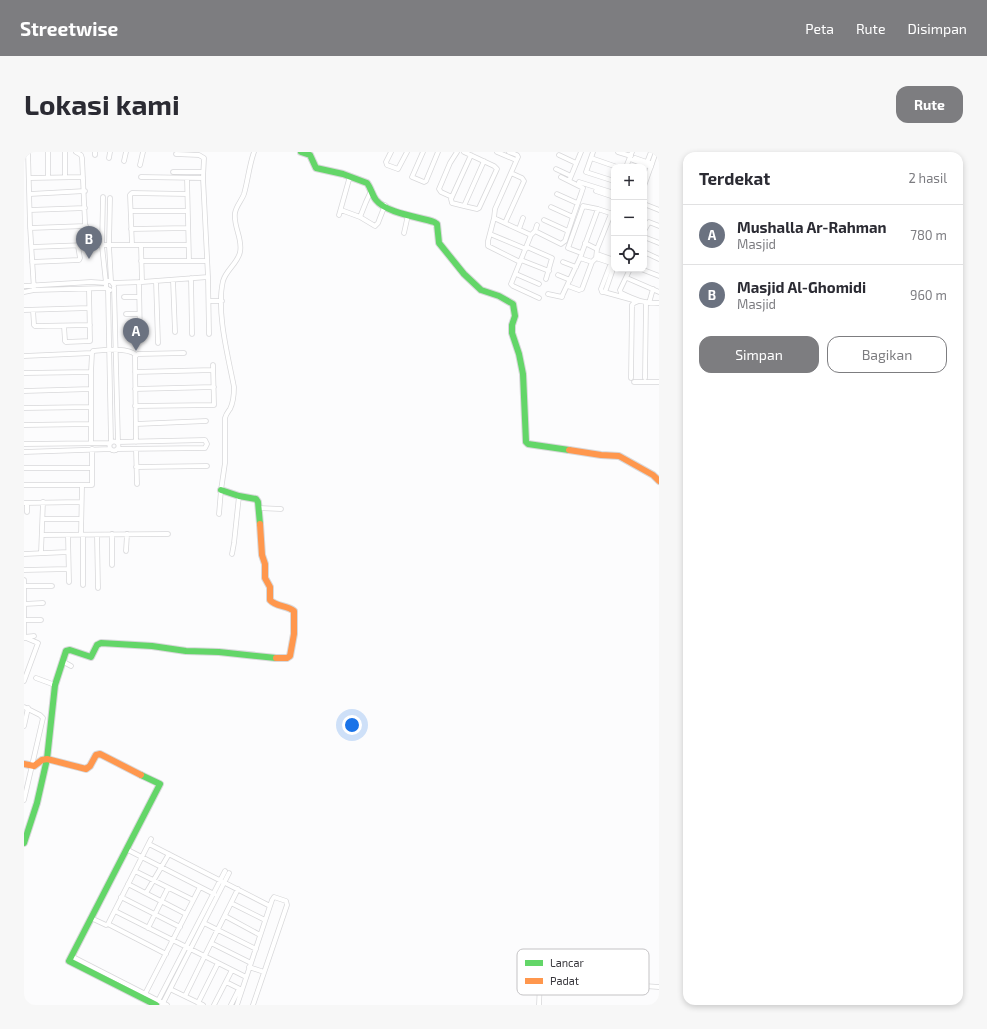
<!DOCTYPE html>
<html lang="id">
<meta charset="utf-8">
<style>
body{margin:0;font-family:"Exo 2",sans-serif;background:#f7f7f7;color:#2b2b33}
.controls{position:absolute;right:12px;top:12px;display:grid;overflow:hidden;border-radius:8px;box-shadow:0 2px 6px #0003}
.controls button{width:36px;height:36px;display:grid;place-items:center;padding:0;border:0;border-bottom:1px solid #e1e1e2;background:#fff;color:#2b2b33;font:20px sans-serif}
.you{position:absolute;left:328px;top:573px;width:14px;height:14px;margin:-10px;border:3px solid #fff;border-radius:50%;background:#1a73e8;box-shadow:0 0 0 6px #1a73e833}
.badge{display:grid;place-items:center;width:26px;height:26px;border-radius:50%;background:#7d7d80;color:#fff;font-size:13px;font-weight:700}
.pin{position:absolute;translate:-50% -33px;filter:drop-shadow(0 1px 2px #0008)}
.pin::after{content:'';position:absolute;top:21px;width:14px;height:12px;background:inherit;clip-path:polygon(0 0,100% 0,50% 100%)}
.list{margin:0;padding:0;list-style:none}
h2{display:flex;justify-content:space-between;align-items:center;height:52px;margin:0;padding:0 16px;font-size:17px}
h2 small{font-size:13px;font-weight:400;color:#7c7c81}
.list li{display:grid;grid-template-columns:26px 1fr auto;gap:12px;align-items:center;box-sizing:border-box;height:60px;padding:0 16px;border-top:1px solid #e1e1e2}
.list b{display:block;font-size:15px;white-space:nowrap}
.list p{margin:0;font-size:13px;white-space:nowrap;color:#7c7c81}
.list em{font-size:13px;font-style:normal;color:#7c7c81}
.actions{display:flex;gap:8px;padding:12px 16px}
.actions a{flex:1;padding:9px 0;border:1px solid #7d7d80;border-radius:12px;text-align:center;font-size:14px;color:#7d7d80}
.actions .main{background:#7d7d80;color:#fff}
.icon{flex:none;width:22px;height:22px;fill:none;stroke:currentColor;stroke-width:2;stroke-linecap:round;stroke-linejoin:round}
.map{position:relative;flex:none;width:635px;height:853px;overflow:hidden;border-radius:12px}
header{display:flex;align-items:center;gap:24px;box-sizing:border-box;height:56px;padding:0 20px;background:#7d7d80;color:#fff}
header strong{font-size:19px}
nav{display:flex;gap:22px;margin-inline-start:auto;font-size:14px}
.intro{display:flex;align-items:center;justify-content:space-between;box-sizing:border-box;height:96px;padding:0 24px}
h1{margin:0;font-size:28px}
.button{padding:10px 18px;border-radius:12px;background:#7d7d80;color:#fff;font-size:14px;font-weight:700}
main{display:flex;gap:24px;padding:0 24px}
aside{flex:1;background:#fff;border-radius:12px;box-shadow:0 2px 6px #0003}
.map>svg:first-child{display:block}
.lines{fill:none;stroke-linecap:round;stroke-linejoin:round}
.street-casing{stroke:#d8d8da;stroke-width:5.5}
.fast-casing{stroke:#d8d8da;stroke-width:8}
.slow-casing{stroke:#d8d8da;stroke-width:8}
.street{stroke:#fff;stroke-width:4}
.fast{stroke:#63d668;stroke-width:6}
.slow{stroke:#ff974d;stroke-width:6}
.key{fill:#fff;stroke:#c4c3c5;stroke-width:1}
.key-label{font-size:11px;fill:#39383d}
</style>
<header>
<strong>Streetwise</strong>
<nav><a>Peta</a><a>Rute</a><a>Disimpan</a></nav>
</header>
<div class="intro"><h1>Lokasi kami</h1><a class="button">Rute</a></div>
<main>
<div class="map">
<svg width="635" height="853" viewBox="0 0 635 853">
<rect width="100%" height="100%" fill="#fcfcfd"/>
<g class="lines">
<g class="street-casing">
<path id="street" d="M 4,0 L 6,74 L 10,138
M 24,0 L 24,25
M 41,0 L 41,25
M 367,0 L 362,10 L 363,13 L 374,17 L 383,0
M 399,0 L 388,25 L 400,30 L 402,29 L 414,0
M 473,0 L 492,8
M 485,0 L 493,3 L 494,5 L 471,57 L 470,66 L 507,83
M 569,0 L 562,20 L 590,29
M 594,0 L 607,4
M 71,3 L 71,0
M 447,3 L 427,47 L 428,51 L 440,54 L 460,9
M 535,3 L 552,11
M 85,6 L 86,0
M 567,6 L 593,15
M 611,6 L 628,12
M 606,7 L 627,15
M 100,9 L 102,0
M 116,13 L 119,0
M 602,15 L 608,0
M 532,17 L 547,24
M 620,18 L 627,0
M 149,20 L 179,20
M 117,25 L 179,26
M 6,26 L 59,25
M 163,26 L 165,109
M 545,29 L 557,0
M 555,30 L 590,41
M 620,34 L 632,0
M 572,39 L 590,45
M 6,42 L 61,39
M 533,42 L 553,51
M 79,45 L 78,94 L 82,131
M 428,45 L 417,40 L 415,37 L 426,11 L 433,0
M 86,46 L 85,94 L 87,129
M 620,52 L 635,58
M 440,54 L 453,57 L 455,56 L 473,17 L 470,14 L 440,0
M 527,55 L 549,65
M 6,58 L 61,56
M 317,58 L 336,65 L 351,74 L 354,71 L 361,53
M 107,59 L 163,59
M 315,63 L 326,24
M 336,65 L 342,50 L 347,39
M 470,66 L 464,89 L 464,94 L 496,110
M 520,68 L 544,79
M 481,71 L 500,29 L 498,26 L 487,21
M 513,73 L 511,79 L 507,83 L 487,132 L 489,134 L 515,146
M 6,76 L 62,74
M 107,77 L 164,76
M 495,77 L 499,66
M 511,79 L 537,92 L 541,89 L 549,65 L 557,42 L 559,36 L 537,25
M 620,79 L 625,70 L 635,74
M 380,81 L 384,63
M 466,82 L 502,97
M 620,85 L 635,91
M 561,91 L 573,97
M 62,93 L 108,93
M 117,93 L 163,93
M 8,95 L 62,93 L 58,6 L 57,3 L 52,0
M 503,95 L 528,106 L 522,127
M 620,100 L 635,107
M 557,101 L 544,96 L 559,54 L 574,57 L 589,62
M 573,102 L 590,108
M 590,103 L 577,137 L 578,140 L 581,140 L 590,114
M 556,106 L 568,110
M 572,106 L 590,112
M 497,108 L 525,119
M 117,109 L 182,109
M 8,110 L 55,108 L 56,106 L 54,94
M 539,110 L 552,115
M 606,117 L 596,138 L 597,141 C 613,148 617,151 635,151
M 617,117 L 635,124
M 492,122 L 515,132
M 534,123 L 546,128
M 184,125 L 185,182
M 167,126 L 168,182
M 603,126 L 635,140
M 149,128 L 151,180
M 132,129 L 134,191
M 115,130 L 116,186
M 118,130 L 117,93 L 108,93 L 106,43 L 108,41 L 163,42
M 89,131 L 118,130 L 184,125 L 179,26 L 180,6 L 175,3 L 152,2
M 0,134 L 67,130 L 82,131
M 544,134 L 555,138 L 558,137 L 568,110 L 572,106 L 573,97 L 587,62
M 90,135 L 94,290 L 181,288 L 183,292 L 181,296 L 93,297
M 82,136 L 82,131 L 83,129 L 87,129 L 90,133
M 0,140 L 10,138 L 82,136 L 86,138
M 580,140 L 609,148
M 524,142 L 538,145 L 539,142 L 556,106 L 574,57
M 100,145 L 115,145
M 185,149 L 198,149
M 625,151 L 629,137
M 0,158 L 65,156
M 9,158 L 10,173 L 11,174 L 66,173
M 102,162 L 115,162
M 40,174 L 41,189 L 42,190 L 66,189 L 65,137
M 102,179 L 116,179
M 0,204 L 68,201
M 111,220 L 189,218
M 0,221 L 67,220
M 607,226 L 608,153 L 610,151 L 615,149
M 621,226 L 622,151
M 610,230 L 635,230
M 111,237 L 190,235
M 0,239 L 67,237
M 111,254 L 190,253 L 189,213
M 0,256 L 67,255
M 112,272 L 182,269
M 0,273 L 67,272
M85.5 294a4.5 4.5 0 1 1 9 0a4.5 4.5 0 1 1-9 0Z
M 112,290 L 111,204 L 114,202 L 160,201
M 67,291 L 67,220 L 68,201 L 69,199 C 80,198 104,195 112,203
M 0,292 L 87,291 L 84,137
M 112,297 L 113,332
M 0,300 L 87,297
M 112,315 L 183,314
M 0,316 L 68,316
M 0,333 L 68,333 L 68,297
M 0,351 L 57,350
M 235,356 L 257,357
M 3,360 L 3,351
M 195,362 L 197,338 L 201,311 L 201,266 C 202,262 204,260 206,257 C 209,251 210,242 210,235 C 204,204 192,159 199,129 C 202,118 214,111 216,100 C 219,87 209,74 211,61 C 212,54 218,48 220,42 C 224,28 225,14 230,0
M 19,367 L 57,367
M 88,382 L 88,413
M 18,383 L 144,382
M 44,383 L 45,430
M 57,383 L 58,333
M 59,383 L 59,433
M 73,383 L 74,436
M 102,399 L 103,382
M 17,401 L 19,350
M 0,402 L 44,400
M 208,402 L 210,391 L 215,344
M 0,418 L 44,417
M 0,428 L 0,486
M 0,434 L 28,434
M 0,452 L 19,451
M 0,468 L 17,468
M 0,485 L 10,484
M 38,509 L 47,514
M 12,526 L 31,533
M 0,529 L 14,491 L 0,485
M 0,555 L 16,563 L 19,566 L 0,648
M 0,574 L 4,556
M 125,692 L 246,754
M 102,697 L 190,742
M 111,719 L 169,748
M 104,732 L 162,762
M 122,741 L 145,702
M 97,745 L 156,775
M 207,751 L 241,768
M 91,759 L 222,825
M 201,764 L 236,783
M 67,766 L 82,773 L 84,772 L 127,687
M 180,771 L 232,797
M 84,772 L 142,802
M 124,776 L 144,736
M 187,791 L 227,811
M 47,804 L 143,853
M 225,815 L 240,820
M 202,830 L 218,838
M 146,837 L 179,853
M 121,842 L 176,735
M 161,844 L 187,791 L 214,737
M 134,849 L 201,719
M 174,851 L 194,811
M 138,853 L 205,721
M 190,853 L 208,818
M 207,853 L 215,837
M 213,853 L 248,748 L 250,745 L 262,749 L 263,753 L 229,853
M 515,853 L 516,830 L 520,827 L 635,835"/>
</g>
<g class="fast-casing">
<path id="fast" d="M 277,0 L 286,3 L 292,16 L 319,22 L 343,31 C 347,36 348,43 352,48 C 362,61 395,65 410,70 L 413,72 L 415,91 L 440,122 L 457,138 L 475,144 L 489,152 L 491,164 L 488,173 L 488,181 L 495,202 L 499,222 L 502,290 L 504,292 L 545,298
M 197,338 L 215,344 L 232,347 L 234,350 L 236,372
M 117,623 L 136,632 L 45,809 L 132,853
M 0,691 L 13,651 L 23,607 L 31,533 L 42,499 L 46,498 L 67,505 L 73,493 L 77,491 L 128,494 L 162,499 L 195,500 L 252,506"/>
</g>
<g class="slow-casing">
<path id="slow" d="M 545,298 L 577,303 L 595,304 L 629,323 L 635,329
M 236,372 L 238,403 L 241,412 L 241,426 L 246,435 L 246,448 C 252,455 263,453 270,459 L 270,482 L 266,504 L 263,506 L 252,506
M 0,612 L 10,614 L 18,608 L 23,607 L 62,617 L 66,614 L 72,603 L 76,602 L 117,623"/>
</g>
<use href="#street" class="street"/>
<use href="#fast" class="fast"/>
<use href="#slow" class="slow"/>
</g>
<rect x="493" y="797" width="132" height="46" rx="6" class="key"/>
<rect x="501" y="808" width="18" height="6" fill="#63d668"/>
<rect x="501" y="826" width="18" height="6" fill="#ff974d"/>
<g class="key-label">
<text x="526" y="815">Lancar</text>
<text x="526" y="833">Padat</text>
</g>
</svg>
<div class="controls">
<button>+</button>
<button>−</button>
<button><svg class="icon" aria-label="locate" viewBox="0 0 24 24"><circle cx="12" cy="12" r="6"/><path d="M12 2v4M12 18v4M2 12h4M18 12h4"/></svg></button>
</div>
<div class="you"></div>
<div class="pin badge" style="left:112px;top:199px;background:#6b7280">A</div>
<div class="pin badge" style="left:65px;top:107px;background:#6b7280">B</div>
</div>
<aside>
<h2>Terdekat<small>2 hasil</small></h2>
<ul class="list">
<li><span class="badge" style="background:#6b7280">A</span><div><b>Mushalla Ar-Rahman</b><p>Masjid</p></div><em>780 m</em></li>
<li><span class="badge" style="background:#6b7280">B</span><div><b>Masjid Al-Ghomidi</b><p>Masjid</p></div><em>960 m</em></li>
</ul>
<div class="actions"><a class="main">Simpan</a><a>Bagikan</a></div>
</aside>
</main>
